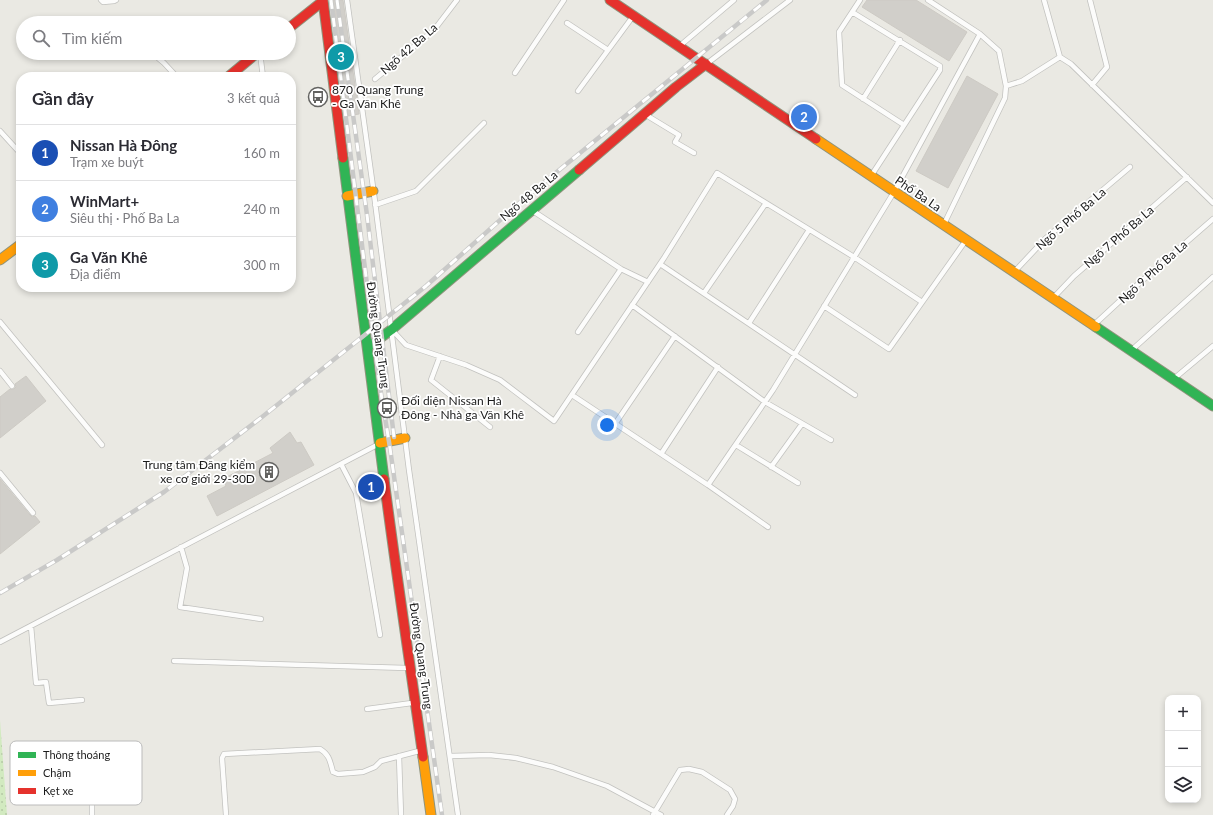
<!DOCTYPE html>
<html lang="vi">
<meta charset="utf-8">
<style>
body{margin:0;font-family:Lato,sans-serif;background:#f7f7f7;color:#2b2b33}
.controls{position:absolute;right:12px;bottom:12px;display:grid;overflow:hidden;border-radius:8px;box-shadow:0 2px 6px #0003}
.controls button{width:36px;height:36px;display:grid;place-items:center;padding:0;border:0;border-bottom:1px solid #e1e1e2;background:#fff;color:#2b2b33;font:20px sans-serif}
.you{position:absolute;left:607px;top:425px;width:14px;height:14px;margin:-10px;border:3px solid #fff;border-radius:50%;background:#1a73e8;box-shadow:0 0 0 6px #1a73e833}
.badge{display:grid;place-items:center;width:26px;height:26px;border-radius:50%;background:#636361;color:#fff;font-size:13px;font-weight:700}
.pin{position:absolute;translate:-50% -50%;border:2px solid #fff;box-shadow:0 1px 4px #0006}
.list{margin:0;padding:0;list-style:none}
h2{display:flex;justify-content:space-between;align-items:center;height:52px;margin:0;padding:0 16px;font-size:17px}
h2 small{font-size:13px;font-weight:400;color:#7c7c81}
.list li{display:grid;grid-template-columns:26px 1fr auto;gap:12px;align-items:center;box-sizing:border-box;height:56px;padding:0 16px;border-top:1px solid #e1e1e2}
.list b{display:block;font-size:15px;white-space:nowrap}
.list p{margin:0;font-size:13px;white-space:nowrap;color:#7c7c81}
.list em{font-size:13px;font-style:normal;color:#7c7c81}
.icon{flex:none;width:22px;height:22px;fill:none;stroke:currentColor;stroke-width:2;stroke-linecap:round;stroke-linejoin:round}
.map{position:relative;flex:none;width:1213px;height:815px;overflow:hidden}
.search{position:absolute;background:#fff;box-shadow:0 2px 6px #0003;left:16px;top:16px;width:280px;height:44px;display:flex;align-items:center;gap:10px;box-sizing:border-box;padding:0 14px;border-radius:22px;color:#7c7c81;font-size:15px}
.panel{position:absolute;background:#fff;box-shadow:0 2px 6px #0003;left:16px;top:72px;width:280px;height:220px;border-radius:16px}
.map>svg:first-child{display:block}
.grass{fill:url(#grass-dots)}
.building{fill:#d1cfca;stroke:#cdcac4}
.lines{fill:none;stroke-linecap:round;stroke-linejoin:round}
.lane-casing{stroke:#c2c2bf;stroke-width:6}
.fast-casing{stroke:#8f947c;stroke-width:11}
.slow-casing{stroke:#8f947c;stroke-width:11}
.jam-casing{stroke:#8f947c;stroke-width:11}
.lane{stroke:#fcfcfb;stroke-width:4.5}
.fast{stroke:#30b455;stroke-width:9}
.slow{stroke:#ff9f0a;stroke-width:9}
.jam{stroke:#e5322d;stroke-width:9}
.rail-casing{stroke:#c9c9c8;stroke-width:4.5}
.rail{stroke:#fff;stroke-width:3;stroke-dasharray:9;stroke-linecap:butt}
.labels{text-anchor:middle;stroke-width:3.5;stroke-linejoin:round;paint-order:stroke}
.street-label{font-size:12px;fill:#1b1b1b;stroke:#fff}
.poi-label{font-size:12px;fill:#1b1b1b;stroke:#fff;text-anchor:start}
.key{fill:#fff;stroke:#bbb;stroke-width:1}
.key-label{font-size:11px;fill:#1b1b1b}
</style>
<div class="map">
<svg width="1213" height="815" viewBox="0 0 1213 815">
<defs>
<pattern id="grass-dots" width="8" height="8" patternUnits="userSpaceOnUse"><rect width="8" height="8" fill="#d2eac0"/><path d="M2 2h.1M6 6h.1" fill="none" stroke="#b4c8a4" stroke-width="1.8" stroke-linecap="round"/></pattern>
</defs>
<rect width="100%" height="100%" fill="#eae9e3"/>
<path class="grass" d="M 0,720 L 7,815 L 0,815 Z"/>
<path class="building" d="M 333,0 L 343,0 L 359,114 L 348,116 Z
M 867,0 L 916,0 L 967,32 L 949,61 L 862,7 Z
M 967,76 L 998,94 L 948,188 L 916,171 Z
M 26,376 L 46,401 L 0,438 L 0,397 L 10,389 L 14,389 L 16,387 L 15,384 Z
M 290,432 L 297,443 L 301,442 L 314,465 L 217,516 L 207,496 L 226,486 L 223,479 L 273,453 L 270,448 Z
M 0,479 L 30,515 L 32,517 L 35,516 L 40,522 L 0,554 Z"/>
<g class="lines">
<g class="lane-casing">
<path id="lane" d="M 101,0 L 103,2 L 114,1 L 116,0
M 347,0 L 373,187
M 860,0 L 839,32 L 842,85 L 904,125
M 928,0 L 980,34 L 999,51 L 1006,86 L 1005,98 L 945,222
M 1044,0 L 1060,57 L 1071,64 L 1213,203
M 1090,0 L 1107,67 L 1092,85
M 852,12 L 940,66 L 940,70 L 873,173
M 567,23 L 608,50
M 682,44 L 734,0
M 152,53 L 164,63 L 177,77
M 260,53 L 263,77
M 709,62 L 790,0
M 515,73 L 564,0
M 375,79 L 434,30 L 457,0
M 1006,86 L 1022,81 L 1060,57
M 578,91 L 631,19
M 863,99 L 900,40
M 646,115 L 679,135 L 675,142 L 694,153
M 0,131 L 21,154
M 374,194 L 409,470 L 458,815
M 375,205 L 416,191 L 484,123
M 533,211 L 621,269
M 660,264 L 855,395
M 1016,270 L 1046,238 L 1130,167
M 704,293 L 766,203
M 1055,296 L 1074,276 L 1187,177
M 632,305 L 765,402 L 831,440
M 824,306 L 889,349 L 964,243
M 0,322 L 102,445
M 749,323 L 809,230
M 1096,323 L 1136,286 L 1213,219
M 393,331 L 406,345 L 466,365 L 500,380 L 554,421 L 664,258 L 717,173 L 854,257 L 922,302
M 578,332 L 621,269 L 648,282
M 1134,348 L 1213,277
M 440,356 L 431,380 L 490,427
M 0,371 L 12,386
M 1176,377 L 1213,346
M 572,395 L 708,485 L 768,527
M 615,424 L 675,336
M 736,445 L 798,483
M 661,454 L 718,367
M 341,464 L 356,493 L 380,635
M 771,467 L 802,424
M 0,473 L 33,513
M 708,485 L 773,390 L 894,192 L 980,34
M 181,547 L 187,568 L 180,607 L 261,619
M 31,626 L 36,683 L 46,682 L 49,703 L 82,700
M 0,642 L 377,445
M 174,661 L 407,668
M 367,709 L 412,703
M 399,756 L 401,815
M 450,756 L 489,755 L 516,758 L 553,767 L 607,786 L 661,815
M 92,796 L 92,815
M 226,815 L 222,758 L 224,754 L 320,749 C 330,755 330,762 333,772 L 338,774 L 363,772 L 375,767 L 381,761 L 419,751
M 653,815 L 680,770 L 689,769 L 702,772 L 730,790 L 735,799 L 733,806 L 727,815"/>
</g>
<g class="fast-casing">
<path id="fast" d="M 343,158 L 384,479
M 1096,327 L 1213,406
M 368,347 L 391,330 L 579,170"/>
</g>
<g class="slow-casing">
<path id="slow" d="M 816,139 L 1096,327
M 347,196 L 373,191
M 0,260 L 21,244
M 380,443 L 405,438
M 423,757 L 431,815"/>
</g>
<g class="jam-casing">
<path id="jam" d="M 323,0 L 343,158
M 610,0 L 816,139
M 289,28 L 323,1
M 228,77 L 257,53
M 579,170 L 676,87 L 706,64
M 384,479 C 396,572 410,664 423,757"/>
</g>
<use href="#lane" class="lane"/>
<use href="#fast" class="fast"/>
<use href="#slow" class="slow"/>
<use href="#jam" class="jam"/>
<g class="rail-casing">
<path id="rail" d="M 331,0 L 380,387 L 390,448 L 442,815
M 337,0 L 367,215 L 394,437
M 0,593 L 57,560 L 164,492 L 262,417 L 426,286 L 525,198 L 767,0"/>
</g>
<use href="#rail" class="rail"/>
</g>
<defs>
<g id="bus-ring" transform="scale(1)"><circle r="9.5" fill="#fff" stroke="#636361" stroke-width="1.5"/><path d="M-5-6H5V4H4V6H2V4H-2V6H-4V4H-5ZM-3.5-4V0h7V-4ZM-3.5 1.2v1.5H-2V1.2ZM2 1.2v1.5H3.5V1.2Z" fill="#636361"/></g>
<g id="building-ring" transform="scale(1)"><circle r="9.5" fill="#fff" stroke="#636361" stroke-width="1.5"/><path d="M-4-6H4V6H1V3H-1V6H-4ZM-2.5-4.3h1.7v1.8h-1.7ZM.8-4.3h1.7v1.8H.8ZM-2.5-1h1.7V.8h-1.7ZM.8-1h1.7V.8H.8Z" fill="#636361"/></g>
</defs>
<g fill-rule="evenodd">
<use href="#bus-ring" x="318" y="97"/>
<use href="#bus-ring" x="387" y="408"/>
<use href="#building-ring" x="269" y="472"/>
</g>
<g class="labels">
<g class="street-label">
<text transform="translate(409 49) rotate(-41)" y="4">Ngõ 42 Ba La</text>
<text transform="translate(918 194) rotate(34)" y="4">Phố Ba La</text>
<text transform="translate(529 196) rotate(-40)" y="4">Ngõ 48 Ba La</text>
<text transform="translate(1071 219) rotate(-41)" y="4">Ngõ 5 Phố Ba La</text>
<text transform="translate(1119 237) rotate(-41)" y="4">Ngõ 7 Phố Ba La</text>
<text transform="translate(1153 272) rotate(-42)" y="4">Ngõ 9 Phố Ba La</text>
<text transform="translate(378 335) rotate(82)" y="4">Đường Quang Trung</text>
<text transform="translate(421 656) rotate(82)" y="4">Đường Quang Trung</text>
</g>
<g class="poi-label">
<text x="332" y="94">870 Quang Trung<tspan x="332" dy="14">- Ga Văn Khê</tspan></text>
<text x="401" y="405">Đối diện Nissan Hà<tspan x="401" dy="14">Đông - Nhà ga Văn Khê</tspan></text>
<text x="255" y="469" text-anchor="end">Trung tâm Đăng kiểm<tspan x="255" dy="14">xe cơ giới 29-30D</tspan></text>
</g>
</g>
<rect x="10" y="741" width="132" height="64" rx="6" class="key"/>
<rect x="18" y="752" width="18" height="6" fill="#30b455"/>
<rect x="18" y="770" width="18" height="6" fill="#ff9f0a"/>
<rect x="18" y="788" width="18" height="6" fill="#e5322d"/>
<g class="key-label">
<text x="43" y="759">Thông thoáng</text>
<text x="43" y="777">Chậm</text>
<text x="43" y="795">Kẹt xe</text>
</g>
</svg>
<div class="controls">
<button>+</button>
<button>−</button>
<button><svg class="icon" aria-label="layers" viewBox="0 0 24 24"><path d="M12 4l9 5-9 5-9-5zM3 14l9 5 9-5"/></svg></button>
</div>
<div class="you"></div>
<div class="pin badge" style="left:371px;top:487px;background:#1a4fb4">1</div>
<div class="pin badge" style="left:804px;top:117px;background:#3f7fe0">2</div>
<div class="pin badge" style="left:341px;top:57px;background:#0f9aa8">3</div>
<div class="search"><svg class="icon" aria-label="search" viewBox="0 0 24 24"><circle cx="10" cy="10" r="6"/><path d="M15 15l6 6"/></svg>Tìm kiếm</div>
<section class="panel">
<h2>Gần đây<small>3 kết quả</small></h2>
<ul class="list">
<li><span class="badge" style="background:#1a4fb4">1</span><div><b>Nissan Hà Đông</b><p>Trạm xe buýt</p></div><em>160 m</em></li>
<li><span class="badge" style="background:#3f7fe0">2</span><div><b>WinMart+</b><p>Siêu thị · Phố Ba La</p></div><em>240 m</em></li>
<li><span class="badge" style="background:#0f9aa8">3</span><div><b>Ga Văn Khê</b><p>Địa điểm</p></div><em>300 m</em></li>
</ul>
</section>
</div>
